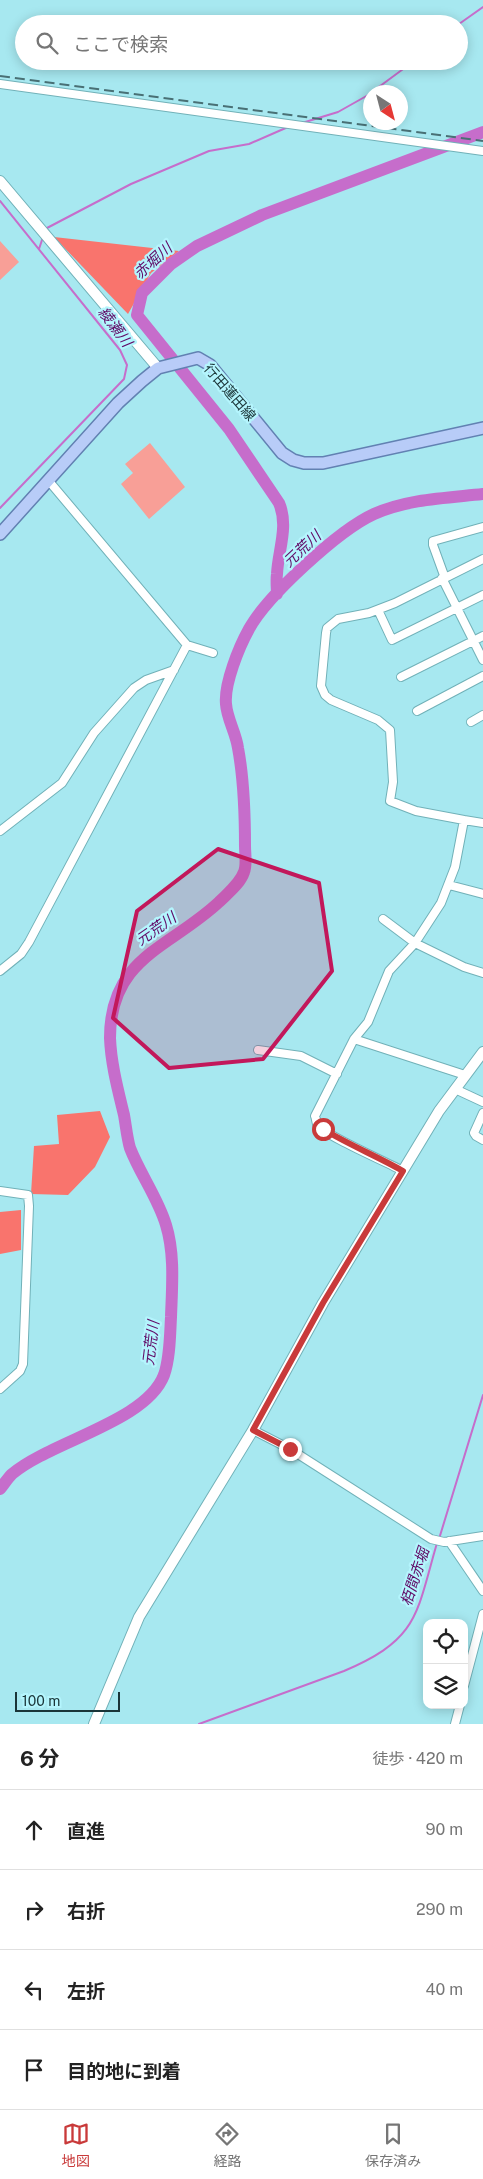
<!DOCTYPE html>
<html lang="ja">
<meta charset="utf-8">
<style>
body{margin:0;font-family:"Public Sans","Noto Sans JP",sans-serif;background:#f2f2f2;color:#222}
.controls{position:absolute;right:15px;bottom:15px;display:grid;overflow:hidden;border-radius:10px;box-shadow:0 2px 12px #0003}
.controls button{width:45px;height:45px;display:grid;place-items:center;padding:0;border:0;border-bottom:1px solid #e0e0e0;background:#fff;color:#222;font:25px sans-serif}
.compass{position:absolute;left:363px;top:85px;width:45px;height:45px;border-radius:50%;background:#fff;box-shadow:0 2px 12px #0003;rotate:144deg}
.scale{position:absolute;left:15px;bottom:12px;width:105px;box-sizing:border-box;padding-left:5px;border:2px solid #1a3538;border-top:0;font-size:14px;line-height:18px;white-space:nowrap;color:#1a3538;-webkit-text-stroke:4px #b4f5fd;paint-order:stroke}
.stop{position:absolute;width:15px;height:15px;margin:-11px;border:4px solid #c93a3a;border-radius:50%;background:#fff}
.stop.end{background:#c93a3a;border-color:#fff;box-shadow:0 1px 5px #0008}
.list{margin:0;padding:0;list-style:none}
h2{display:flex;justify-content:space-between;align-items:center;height:65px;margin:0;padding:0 20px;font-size:21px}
h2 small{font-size:16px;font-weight:400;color:#767676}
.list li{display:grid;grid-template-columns:32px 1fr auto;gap:15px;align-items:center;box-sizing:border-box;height:80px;padding:0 20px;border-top:1px solid #e0e0e0}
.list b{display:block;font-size:19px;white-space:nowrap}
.list em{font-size:16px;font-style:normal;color:#767676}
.icon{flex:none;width:28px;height:28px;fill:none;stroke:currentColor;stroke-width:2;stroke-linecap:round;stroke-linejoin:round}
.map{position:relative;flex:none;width:483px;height:1724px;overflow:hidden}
.search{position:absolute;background:#fff;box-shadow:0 2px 12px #0003;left:15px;right:15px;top:15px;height:55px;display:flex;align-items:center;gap:12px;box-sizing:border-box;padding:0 18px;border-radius:28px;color:#767676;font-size:19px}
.sheet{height:385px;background:#fff}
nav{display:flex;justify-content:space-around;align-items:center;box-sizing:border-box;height:70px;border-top:1px solid #e0e0e0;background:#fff;font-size:14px;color:#767676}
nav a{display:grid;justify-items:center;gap:2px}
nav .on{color:#c93a3a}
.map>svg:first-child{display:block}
.green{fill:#f89f97}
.forest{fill:#f9746d}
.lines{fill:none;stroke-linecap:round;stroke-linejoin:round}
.stream{stroke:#c66dcb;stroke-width:2}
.river{stroke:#c66dcb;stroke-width:12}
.street-casing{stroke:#71b1b8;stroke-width:10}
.secondary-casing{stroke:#71b1b8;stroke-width:12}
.primary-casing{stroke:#6281b2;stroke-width:14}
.street{stroke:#fff;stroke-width:8}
.secondary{stroke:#fff;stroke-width:10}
.primary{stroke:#b8ccf8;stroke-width:11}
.rail{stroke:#497075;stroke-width:2;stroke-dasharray:10 5;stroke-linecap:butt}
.route{stroke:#c93a3a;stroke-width:6}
.marked{fill:#c2185b;fill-opacity:0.2;stroke:#c2185b;stroke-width:4;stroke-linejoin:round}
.labels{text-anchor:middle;stroke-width:4.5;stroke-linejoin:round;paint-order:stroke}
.street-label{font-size:14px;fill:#1a3538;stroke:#b4f5fd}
.water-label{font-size:15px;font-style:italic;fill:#610a66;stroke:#b4f5fd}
</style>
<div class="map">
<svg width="483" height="1724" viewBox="0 0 483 1724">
<rect width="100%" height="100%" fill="#a7e8f0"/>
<path class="green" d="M 0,241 L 19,262 L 0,280 Z
M 150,443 L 185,487 L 149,519 L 121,484 L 133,473 L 125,464 Z"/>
<path class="forest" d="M 54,237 L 179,251 L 151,273 L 128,314 Z
M 100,1111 L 110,1137 L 95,1167 L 68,1195 L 31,1194 L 34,1146 L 59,1144 L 57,1115 Z
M 21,1210 L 21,1250 L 0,1254 L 0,1212 Z"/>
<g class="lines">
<path class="stream" d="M 459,24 L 483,7
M 372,92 L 414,61
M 302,123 L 338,112 L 370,94
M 0,201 L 120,350 L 127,365 L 124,379 L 0,508
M 46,231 L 47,228 L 131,184 L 209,151 L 249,144 L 288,127
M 39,249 L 43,237
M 439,1539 L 483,1395
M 199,1724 L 344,1671 C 419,1639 416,1615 437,1543"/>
<path class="river" d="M 277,594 C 277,588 276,581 277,574 C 278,551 289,526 279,503 L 229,429 L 137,315 L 142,293 L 171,264 L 197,246 L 262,215 L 483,132
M 0,1489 C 4,1484 8,1478 12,1474 C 51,1441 146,1422 164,1375 C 170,1358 170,1335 171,1317 C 172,1287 175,1254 166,1225 C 158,1198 140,1174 130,1148 C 127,1138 126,1126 124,1115 C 118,1090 111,1064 110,1038 C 110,957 170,948 219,902 C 228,893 240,884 244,872 C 247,865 245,854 245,846 C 245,813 244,780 238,748 C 236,733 227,719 226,704 C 224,684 239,647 249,629 C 267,596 339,530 374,514 C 408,499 446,498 483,494"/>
<g class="street-casing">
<path id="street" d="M 0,84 L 483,151
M 48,480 L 187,645 L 213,653
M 442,578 L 483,660
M 445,578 L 433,545 L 433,541 L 483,527
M 378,610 L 392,640 L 483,595
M 401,677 L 483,636
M 417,711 L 483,676
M 471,722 L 483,715
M 464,820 L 416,811 L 390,801 L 393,782 L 390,730 L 378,720 L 331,700 L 325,695 L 321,686 L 326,633 L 327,628 L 338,619 L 369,613 L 395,603 L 483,559
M 0,831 L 62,783 L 94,733 L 134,688 L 146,680 L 174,670
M 449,885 L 483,894
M 383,919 L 415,943 L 464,967 L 483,973
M 0,971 L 21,954 L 29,942 L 187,645
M 354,1039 L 465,1075
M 258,1050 L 301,1056 L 337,1074
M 455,1089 L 483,1102
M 483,1113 L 474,1133 L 476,1136 L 483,1140
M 403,1171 C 387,1162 323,1135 317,1124 C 316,1121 316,1118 315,1116 L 354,1039 L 368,1022 L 389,971 L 415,943 L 441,903 L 455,867 L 464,820 L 483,823
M 0,1191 L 28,1195 L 29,1206 L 23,1364 L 20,1371 L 0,1389
M 253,1430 L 290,1449 L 431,1539 L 444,1542 L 483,1536
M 449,1541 L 483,1591
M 464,1686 L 483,1614
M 455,1724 L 460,1705"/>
</g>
<g class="secondary-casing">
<path id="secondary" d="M 0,181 L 158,368
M 94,1724 L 139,1617 L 253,1430 L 323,1303 L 439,1111 L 483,1052"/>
</g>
<g class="primary-casing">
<path id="primary" d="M 0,534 L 118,403 L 142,381 L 158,368 L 198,358 L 210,365 L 282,453 L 293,460 L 304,463 L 323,463 L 483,428"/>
</g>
<use href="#street" class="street"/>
<use href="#secondary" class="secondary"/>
<use href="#primary" class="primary"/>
<path class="rail" d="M 0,76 L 483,141"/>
</g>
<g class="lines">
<path class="route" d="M 290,1449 L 253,1430 L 323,1303 L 403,1171 C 377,1156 349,1145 323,1129"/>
</g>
<path class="marked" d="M 218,849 L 319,883 L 332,971 L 263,1059 L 169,1068 L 113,1018 L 137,911 Z"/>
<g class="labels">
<g class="street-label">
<text transform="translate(230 392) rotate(49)" y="5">行田蓮田線</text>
</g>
<g class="water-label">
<text transform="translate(153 261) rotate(-42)" y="5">赤堀川</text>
<text transform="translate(115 327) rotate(53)" y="5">綾瀬川</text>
<text transform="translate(302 549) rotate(-43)" y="5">元荒川</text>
<text transform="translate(156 929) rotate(-35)" y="5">元荒川</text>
<text transform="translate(151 1343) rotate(-83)" y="5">元荒川</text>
<text transform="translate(415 1577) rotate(-72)" y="5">栢間赤堀</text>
</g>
</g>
</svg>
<div class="controls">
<button><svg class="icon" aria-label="locate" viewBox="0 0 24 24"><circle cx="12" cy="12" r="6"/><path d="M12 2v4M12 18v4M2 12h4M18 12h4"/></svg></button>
<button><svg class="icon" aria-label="layers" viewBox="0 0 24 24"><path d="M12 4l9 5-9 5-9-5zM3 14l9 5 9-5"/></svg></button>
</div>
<svg class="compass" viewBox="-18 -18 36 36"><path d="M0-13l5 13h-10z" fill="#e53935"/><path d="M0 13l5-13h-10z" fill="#767676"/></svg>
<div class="scale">100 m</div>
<div class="stop" style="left:323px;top:1129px"></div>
<div class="stop end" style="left:290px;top:1449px"></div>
<div class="search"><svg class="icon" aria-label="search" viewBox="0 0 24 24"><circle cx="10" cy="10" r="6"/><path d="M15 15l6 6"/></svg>ここで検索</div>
</div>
<section class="sheet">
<h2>6 分<small>徒歩 · 420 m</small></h2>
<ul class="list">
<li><svg class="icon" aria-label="ahead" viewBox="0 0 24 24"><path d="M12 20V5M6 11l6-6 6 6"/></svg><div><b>直進</b></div><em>90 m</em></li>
<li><svg class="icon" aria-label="right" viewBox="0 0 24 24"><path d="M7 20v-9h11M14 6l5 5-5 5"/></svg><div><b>右折</b></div><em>290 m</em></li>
<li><svg class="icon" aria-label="left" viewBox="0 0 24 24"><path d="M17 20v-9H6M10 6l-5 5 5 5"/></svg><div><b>左折</b></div><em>40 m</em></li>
<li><svg class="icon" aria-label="arrive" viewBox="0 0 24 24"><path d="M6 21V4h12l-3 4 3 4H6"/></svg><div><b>目的地に到着</b></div></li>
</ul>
</section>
<nav>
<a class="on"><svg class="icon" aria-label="map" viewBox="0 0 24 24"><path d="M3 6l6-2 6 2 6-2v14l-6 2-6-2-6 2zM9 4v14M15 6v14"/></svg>地図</a>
<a><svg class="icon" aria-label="directions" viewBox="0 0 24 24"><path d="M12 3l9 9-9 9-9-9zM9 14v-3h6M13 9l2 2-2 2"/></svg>経路</a>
<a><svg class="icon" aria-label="saved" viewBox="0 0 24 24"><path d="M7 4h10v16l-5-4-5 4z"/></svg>保存済み</a>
</nav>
